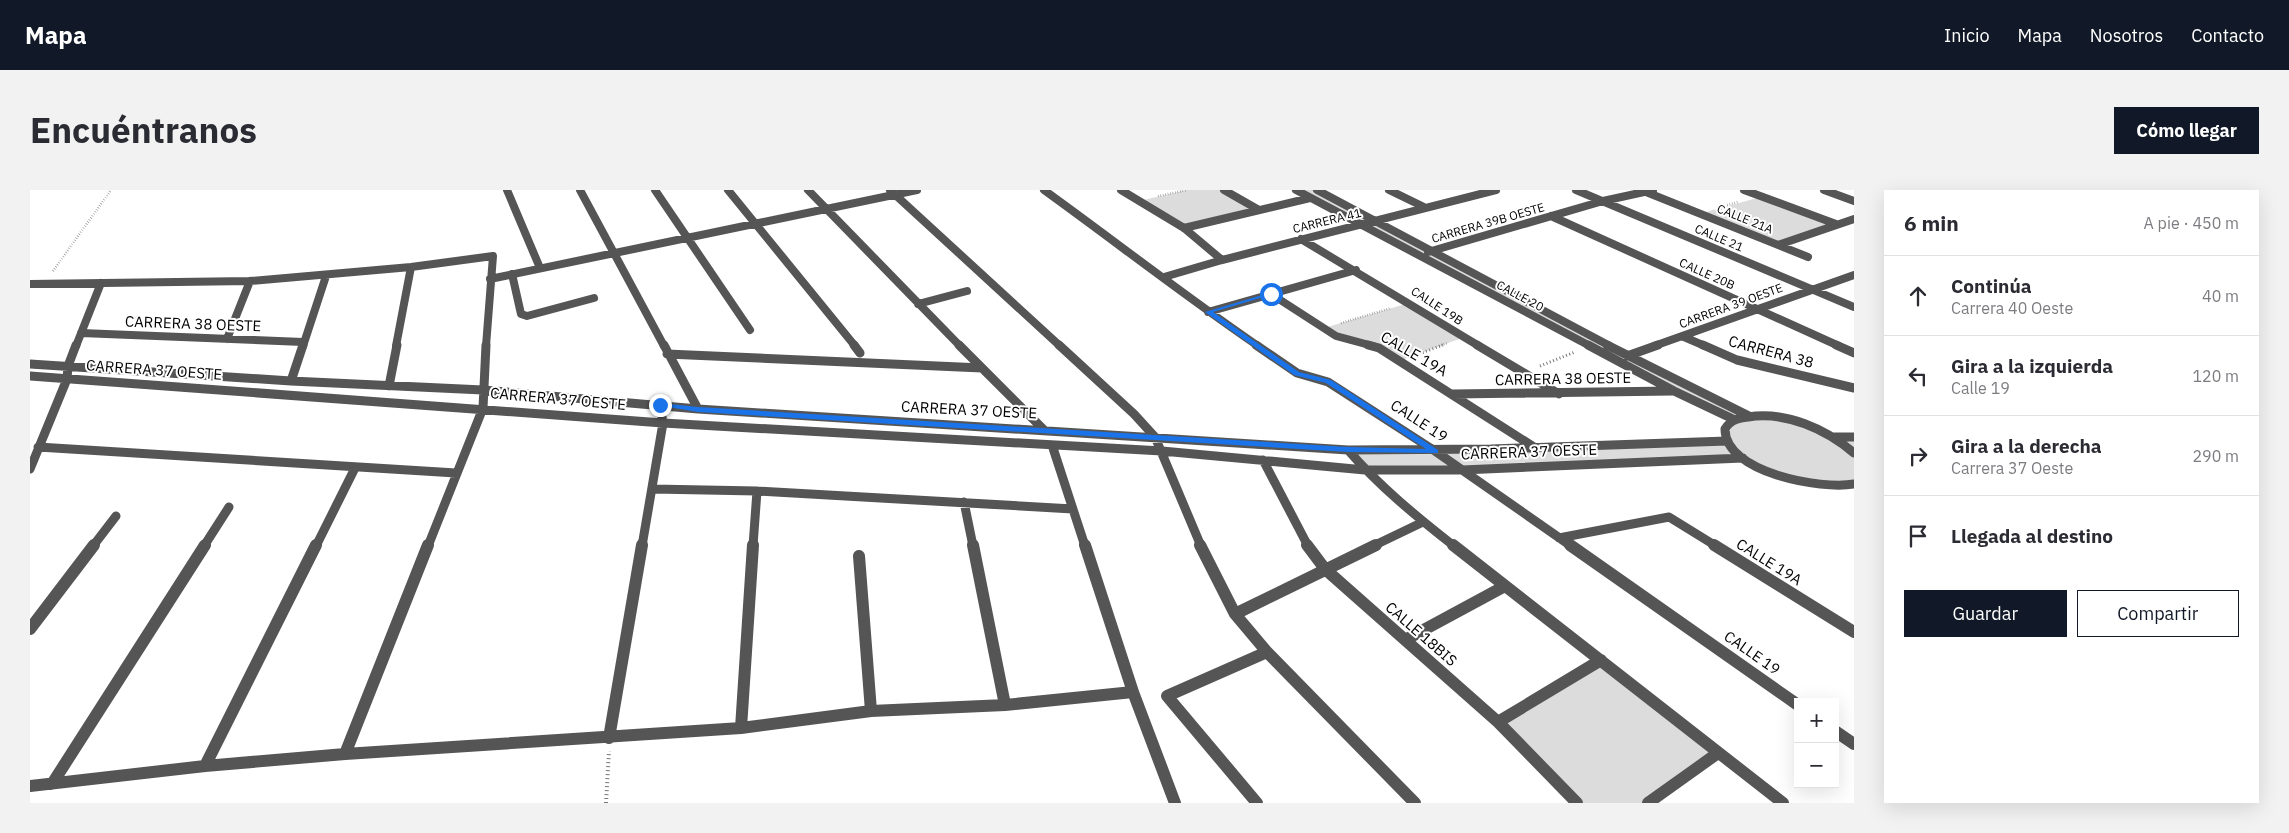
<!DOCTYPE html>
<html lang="es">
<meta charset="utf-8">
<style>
body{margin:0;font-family:"IBM Plex Sans",sans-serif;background:#f2f2f3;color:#2b2b33}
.controls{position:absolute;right:15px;bottom:15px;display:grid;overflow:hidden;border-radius:0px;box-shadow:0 5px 20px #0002}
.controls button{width:45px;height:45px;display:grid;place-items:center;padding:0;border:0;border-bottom:1px solid #e1e1e2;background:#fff;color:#2b2b33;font:25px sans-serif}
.stop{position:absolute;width:15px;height:15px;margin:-11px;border:4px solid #1a73e8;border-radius:50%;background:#fff}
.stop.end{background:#1a73e8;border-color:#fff;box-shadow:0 1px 5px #0008}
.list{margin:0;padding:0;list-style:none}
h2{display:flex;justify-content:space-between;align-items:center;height:65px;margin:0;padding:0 20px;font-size:21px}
h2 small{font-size:16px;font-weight:400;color:#7c7c81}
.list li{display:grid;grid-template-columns:32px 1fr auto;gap:15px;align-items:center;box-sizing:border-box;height:80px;padding:0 20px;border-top:1px solid #e1e1e2}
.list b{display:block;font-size:19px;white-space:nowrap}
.list p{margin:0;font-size:16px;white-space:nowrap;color:#7c7c81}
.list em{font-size:16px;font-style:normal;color:#7c7c81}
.actions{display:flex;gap:10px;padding:15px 20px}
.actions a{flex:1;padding:11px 0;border:1px solid #111827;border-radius:0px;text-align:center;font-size:18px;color:#111827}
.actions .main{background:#111827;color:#fff}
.icon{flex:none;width:28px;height:28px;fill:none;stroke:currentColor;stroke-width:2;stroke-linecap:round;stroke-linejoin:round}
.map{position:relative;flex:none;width:1824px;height:613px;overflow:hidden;border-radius:0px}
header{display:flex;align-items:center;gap:30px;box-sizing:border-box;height:70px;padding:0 25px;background:#111827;color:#fff}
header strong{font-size:24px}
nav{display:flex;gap:28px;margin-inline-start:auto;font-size:18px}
.intro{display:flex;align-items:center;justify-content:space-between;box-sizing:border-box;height:120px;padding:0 30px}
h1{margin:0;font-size:35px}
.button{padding:12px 22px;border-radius:0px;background:#111827;color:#fff;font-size:18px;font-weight:700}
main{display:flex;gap:30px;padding:0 30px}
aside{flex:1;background:#fff;border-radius:0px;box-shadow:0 5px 20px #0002}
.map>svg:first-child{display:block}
.green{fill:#dcdcdc}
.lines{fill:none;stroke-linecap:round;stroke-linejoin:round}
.path-far2{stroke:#777;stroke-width:2.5;stroke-dasharray:0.5 2;stroke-linecap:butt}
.path-far1{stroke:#777;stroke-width:3;stroke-dasharray:1 2.5;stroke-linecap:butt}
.path{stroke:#777;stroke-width:4;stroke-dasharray:1 3;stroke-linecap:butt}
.lane{stroke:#555;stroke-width:8}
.street-far2{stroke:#555;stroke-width:8}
.street-far1{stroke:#555;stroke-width:9}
.street{stroke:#555;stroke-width:12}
.route{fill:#1a73e8}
.labels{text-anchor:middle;stroke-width:4;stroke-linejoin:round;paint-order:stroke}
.far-street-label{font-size:12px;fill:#000;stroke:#fff}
.street-label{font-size:15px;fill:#000;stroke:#fff}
</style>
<header>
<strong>Mapa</strong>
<nav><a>Inicio</a><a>Mapa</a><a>Nosotros</a><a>Contacto</a></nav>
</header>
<div class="intro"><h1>Encuéntranos</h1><a class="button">Cómo llegar</a></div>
<main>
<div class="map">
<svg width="1824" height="613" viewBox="0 0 1824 613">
<rect width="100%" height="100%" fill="#fff"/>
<path class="green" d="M 1157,0 L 1194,0 L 1229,20 L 1154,38 L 1109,11 Z
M 1266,0 L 1287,0 L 1719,226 L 1738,226 L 1802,247 L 1824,247 L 1824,294 L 1779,295 L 1713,268 L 1335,280 L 1318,260 L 1697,251 L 1695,241 L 1704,230 Z
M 1731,7 L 1804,33 L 1747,54 L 1672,23 Z
M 1379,113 L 1432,148 L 1369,171 L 1294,138 Z
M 1571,470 L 1688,563 L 1618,613 L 1547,613 L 1468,532 Z"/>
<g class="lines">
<path class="path-far2" d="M 1128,6 L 1157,0
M 1690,17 L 1708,12
M 23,81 L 81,0
M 1311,133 L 1361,118
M 1409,156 L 1418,153"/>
<path class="path-far1" d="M 1386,165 L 1413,155
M 1510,176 L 1545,162"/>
<path class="path" d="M 576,613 L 579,561"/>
<path class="lane" d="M 482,84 L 491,124 L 497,126 L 564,108"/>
<path class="street-far2" d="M 477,0 L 510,78
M 550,0 L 634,156
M 625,0 L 720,140
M 698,0 L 825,156
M 778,0 L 930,156
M 860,0 L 1030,156
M 1014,0 C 1086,52 1155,106 1228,156
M 1091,0 L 1154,38 L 1192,70
M 1194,0 L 1229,20
M 1266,0 L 1560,156
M 1287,0 L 1580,156
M 1359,0 L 1394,17
M 1546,0 L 1824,117
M 1714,0 L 1806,34
M 1794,0 L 1824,11
M 1616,2 L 1778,67
M 1521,26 L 1809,156
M 1154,38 L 1280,8
M 1271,49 L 1449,156
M 1748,55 L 1824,29
M 1398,62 L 1573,11 L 1623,0
M 1134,87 L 1192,70 L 1466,0
M 460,89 L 887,0
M 0,94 L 220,91 L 381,77 L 463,66 L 456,156
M 1241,104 L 1306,146 L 1343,156
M 888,114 L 937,101
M 1178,122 L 1326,80
M 51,143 L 273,152
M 1654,147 L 1675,156
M 197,149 L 220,91
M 46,156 L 71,93
M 273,156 L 296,86
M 366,156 L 381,77
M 1624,156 L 1824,85"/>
<path class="street-far1" d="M 634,155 L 668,219
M 824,155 L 830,163
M 929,155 L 1014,240
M 1029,155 L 1104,224 L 1125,247 L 1171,356
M 1226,155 L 1267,183 L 1298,192 L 1405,261 L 1541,356
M 1338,155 L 1349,158 L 1507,259
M 1447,155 L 1529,204
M 1558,155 L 1644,201 L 1705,230
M 1577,155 L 1719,226
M 1673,155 L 1707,170 L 1824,198
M 1806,155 L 1824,163
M 637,164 L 952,178
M 1597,166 L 1628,155
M 0,174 L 261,191 L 453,200 L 668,219 L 1318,260 L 1461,259 L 1697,251
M 0,186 L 633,233 L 1132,261 L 1335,280 L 1432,280 L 1713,268
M 261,191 L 273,155
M 359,196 L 367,155
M 1423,204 L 1643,201
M 1803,247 L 1824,247
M 1022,255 L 1055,356
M 8,257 L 426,283
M 1318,260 C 1349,296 1387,327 1424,356
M 1824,263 C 1796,239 1756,221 1718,227 C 1709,228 1700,230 1695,239 C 1695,283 1792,300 1824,294
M 1233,270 L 1278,356
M 0,279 L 37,189 L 38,176 L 46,155
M 623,299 L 727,301 L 1043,319
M 934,312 L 943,356
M 1529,348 L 1639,327 L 1686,356
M 63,356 L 86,326
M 174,356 L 199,317
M 286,356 L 325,278
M 398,356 L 453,218 L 456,155
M 612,356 L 633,233 L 630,215
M 723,356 L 727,301
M 1343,356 L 1393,332"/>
<path class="street" d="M 943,355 L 975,515
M 1055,355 L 1103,502 L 1145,613
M 1170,355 L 1205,424 L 1237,462 L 1385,613
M 1277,355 L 1295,379 L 1468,532 L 1547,613
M 1423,355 L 1753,613
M 1540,355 L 1768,515
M 1684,355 L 1824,442
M 829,366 L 841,521
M 1205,424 L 1346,355
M 0,439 L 64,355
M 1375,450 L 1475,396
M 1468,532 L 1571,470
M 711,538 L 723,355
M 1805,541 L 1824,554
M 579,548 L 612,355
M 315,564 L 398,355
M 175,576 L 286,355
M 22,594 L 175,355
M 0,596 L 175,576 L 315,564 L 711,538 L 841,521 L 975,515 L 1103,502
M 1227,613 L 1137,506 L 1237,462
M 1618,613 L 1688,563"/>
</g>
<path class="route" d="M 1239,103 L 1244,104 L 1183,122 L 1269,182 L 1301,190 L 1408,260 L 1408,263 L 1318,262 L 668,222 L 626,215 L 630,213 L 668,217 L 1318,257 L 1396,259 L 1296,193 L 1264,185 L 1175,122 Z"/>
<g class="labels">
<g class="far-street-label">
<text transform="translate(1715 29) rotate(22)" y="4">CALLE 21A</text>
<text transform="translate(1297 31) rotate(-14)" y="4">CARRERA 41</text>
<text transform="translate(1458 33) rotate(-16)" y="4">CARRERA 39B OESTE</text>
<text transform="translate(1689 48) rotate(23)" y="4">CALLE 21</text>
<text transform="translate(1677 84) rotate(24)" y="4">CALLE 20B</text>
<text transform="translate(1490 106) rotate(28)" y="4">CALLE 20</text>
<text transform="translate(1407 116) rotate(33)" y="4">CALLE 19B</text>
<text transform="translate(1701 116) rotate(-20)" y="4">CARRERA 39 OESTE</text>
</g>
<g class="street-label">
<text transform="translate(163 134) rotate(2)" y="5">CARRERA 38 OESTE</text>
<text transform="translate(1741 162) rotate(15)" y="5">CARRERA 38</text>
<text transform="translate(1384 164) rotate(30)" y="5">CALLE 19A</text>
<text transform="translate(124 180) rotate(4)" y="5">CARRERA 37 OESTE</text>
<text transform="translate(1533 189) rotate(-1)" y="5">CARRERA 38 OESTE</text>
<text transform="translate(528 209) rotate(5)" y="5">CARRERA 37 OESTE</text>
<text transform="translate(939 220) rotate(3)" y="5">CARRERA 37 OESTE</text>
<text transform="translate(1389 231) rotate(33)" y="5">CALLE 19</text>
<text transform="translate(1499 262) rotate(-2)" y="5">CARRERA 37 OESTE</text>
<text transform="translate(1739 372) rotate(32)" y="5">CALLE 19A</text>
<text transform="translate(1391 444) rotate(41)" y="5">CALLE 18BIS</text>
<text transform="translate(1722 463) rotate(35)" y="5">CALLE 19</text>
</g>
</g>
</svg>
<div class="controls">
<button>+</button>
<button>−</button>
</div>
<div class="stop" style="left:1241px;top:104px"></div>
<div class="stop end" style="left:630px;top:215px"></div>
</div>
<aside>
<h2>6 min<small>A pie · 450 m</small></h2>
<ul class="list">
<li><svg class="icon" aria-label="ahead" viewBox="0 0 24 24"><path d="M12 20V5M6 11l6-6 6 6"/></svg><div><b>Continúa</b><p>Carrera 40 Oeste</p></div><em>40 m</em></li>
<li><svg class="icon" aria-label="left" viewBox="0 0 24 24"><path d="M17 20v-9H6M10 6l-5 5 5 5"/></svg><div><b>Gira a la izquierda</b><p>Calle 19</p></div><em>120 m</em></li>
<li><svg class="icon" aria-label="right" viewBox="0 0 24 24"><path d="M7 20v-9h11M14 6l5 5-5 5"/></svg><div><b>Gira a la derecha</b><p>Carrera 37 Oeste</p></div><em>290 m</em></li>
<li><svg class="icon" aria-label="arrive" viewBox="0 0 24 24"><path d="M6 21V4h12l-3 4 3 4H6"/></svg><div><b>Llegada al destino</b></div></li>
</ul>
<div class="actions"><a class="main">Guardar</a><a>Compartir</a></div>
</aside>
</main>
